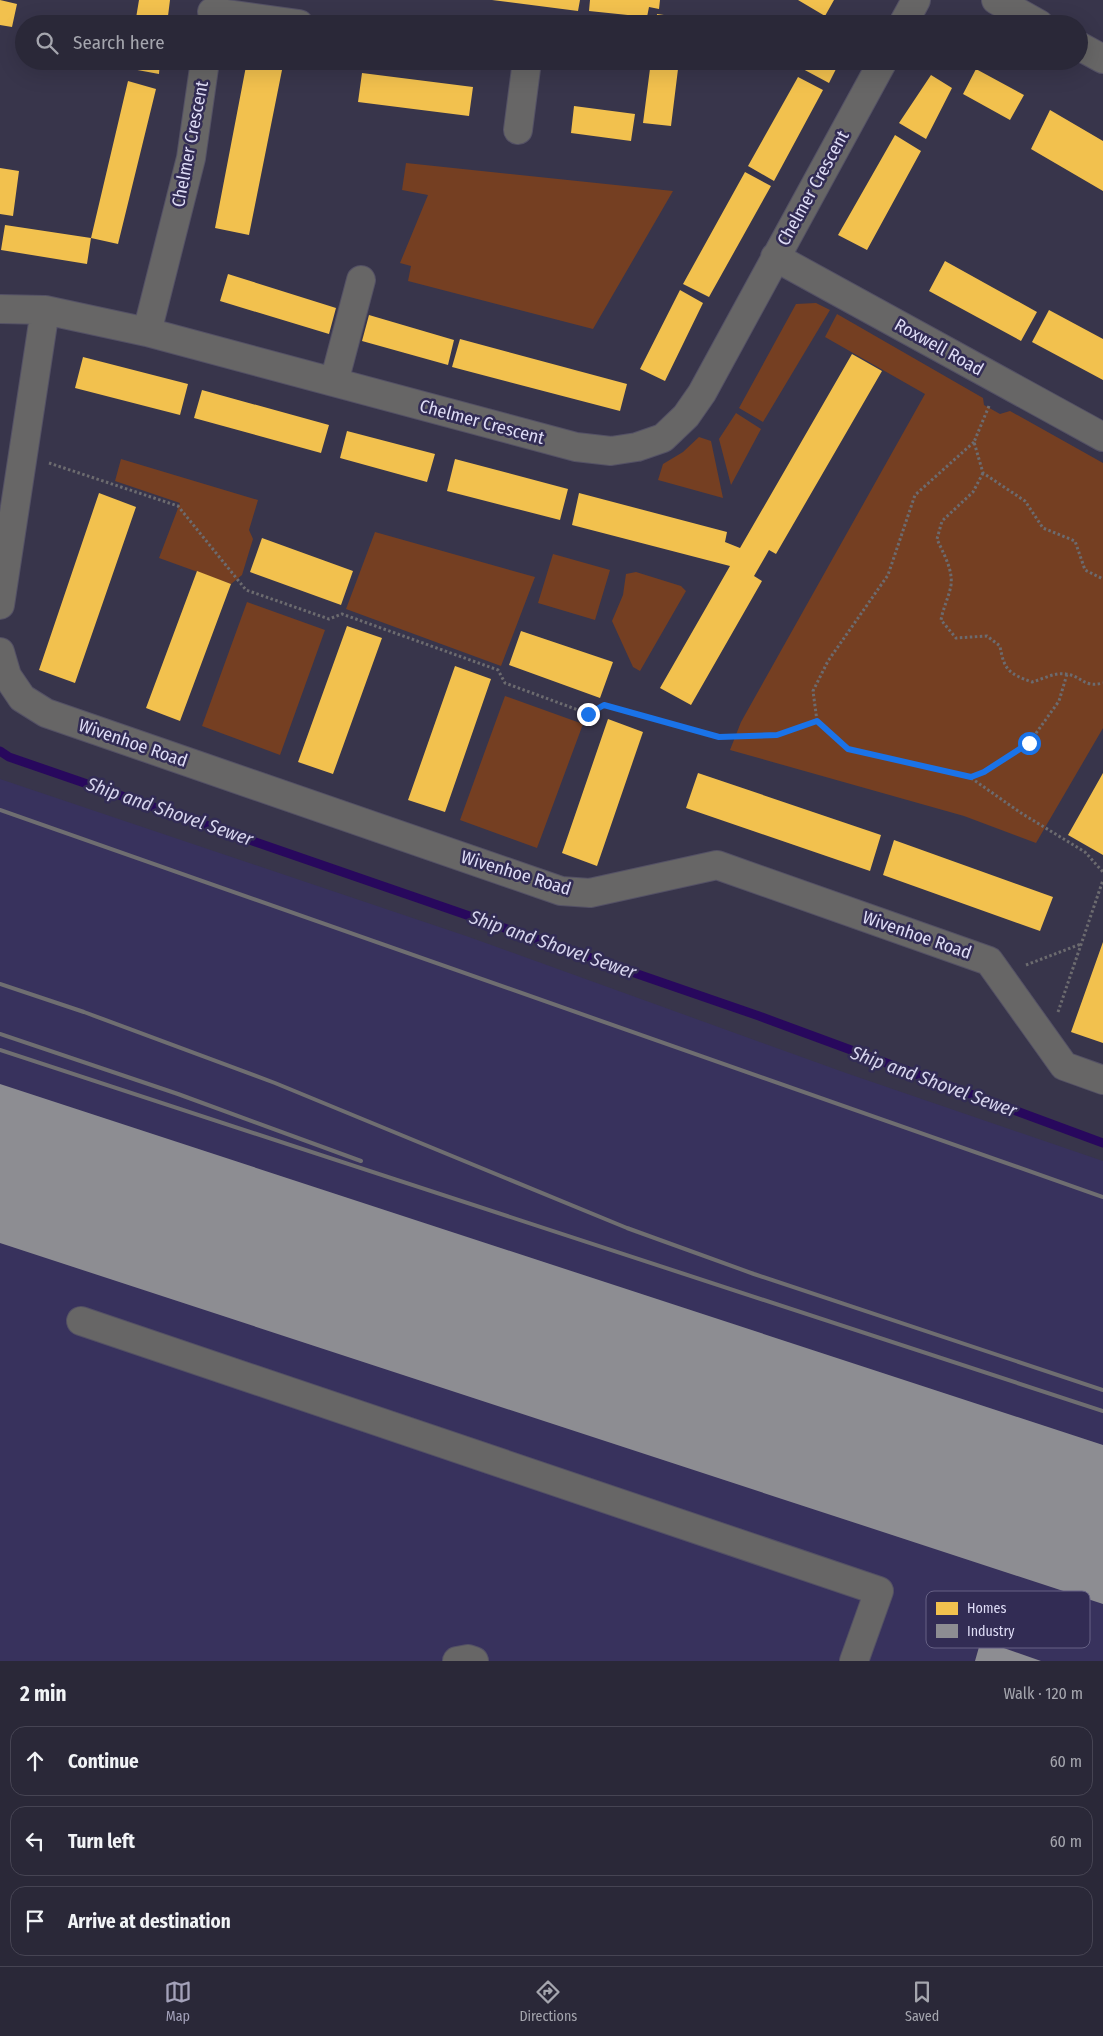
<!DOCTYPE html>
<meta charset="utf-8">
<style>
body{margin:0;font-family:"Fira Sans Condensed",sans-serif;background:#323040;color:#f1f3f6}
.stop{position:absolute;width:15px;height:15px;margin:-11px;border:4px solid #1a73e8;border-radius:50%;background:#fff}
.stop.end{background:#1a73e8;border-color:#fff;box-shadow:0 1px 5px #0008}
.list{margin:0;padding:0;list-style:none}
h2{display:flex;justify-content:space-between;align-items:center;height:65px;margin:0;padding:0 20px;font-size:21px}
h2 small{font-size:16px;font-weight:400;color:#a5a6ae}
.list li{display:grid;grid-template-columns:32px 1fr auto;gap:15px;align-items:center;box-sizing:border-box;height:70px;margin:0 10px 10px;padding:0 10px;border:1px solid #464453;border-radius:15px}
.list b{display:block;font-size:19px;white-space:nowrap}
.list em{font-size:16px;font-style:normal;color:#a5a6ae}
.icon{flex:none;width:28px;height:28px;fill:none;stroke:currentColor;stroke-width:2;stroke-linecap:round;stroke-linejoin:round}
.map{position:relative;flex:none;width:1103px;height:1661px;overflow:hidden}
.search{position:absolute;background:#2a2838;box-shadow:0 5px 20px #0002;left:15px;right:15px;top:15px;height:55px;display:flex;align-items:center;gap:12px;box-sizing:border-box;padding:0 18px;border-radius:28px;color:#a5a6ae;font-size:19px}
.sheet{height:305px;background:#2a2838}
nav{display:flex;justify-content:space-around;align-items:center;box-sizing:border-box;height:70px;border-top:1px solid #464453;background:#2a2838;font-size:14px;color:#a5a6ae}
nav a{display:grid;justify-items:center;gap:2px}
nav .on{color:#a4a2ba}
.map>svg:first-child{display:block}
.built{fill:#38325d}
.green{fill:#753f22}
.homes{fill:#f2c14e}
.industry{fill:#8d8d92}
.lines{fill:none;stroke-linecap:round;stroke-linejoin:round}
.stream{stroke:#28085d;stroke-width:9}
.minor-casing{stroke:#545165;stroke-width:30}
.path{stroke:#6c6b6f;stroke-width:3;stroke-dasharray:2.5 2.5;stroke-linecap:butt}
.minor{stroke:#676666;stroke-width:28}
.rail{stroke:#6f6e71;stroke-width:4}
.route{stroke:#1a73e8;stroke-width:6}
.labels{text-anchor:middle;stroke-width:5;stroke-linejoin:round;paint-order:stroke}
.street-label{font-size:18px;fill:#dedcf6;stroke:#322c54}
.water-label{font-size:19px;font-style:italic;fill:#d6d4ed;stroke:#322c54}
.key{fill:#322c54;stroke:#666185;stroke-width:1}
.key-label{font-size:14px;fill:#dedcf6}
</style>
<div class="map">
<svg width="1103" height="1661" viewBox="0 0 1103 1661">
<rect width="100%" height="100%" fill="#38354b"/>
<path class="built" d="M 0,779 L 469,937 L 846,1073 L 1103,1161 L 1103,1661 L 0,1661 Z"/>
<path class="green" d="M 406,163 L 673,191 L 593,329 L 408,281 L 411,266 L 400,263 L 428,195 L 402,190 Z
M 816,303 L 830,310 L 763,422 L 739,408 L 796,304 Z
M 837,314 L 983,398 L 984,405 L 1000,414 L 1010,411 L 1103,463 L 1103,728 L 1036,843 L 964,816 L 730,750 L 741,722 L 925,394 L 825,337 Z
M 736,413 L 761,429 L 731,485 L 719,439 Z
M 699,437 L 711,441 L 723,498 L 658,480 L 663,464 L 683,452 Z
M 121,459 L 258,500 L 249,530 L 253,539 L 242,575 L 231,584 L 159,558 L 180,503 L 115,481 Z
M 375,532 L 535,577 L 501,666 L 346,609 Z
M 553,554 L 610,570 L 595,620 L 538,603 Z
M 636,572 L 681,586 L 686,591 L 640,671 L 633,667 L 612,621 L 623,595 L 626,574 Z
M 247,602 L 325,630 L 280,755 L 202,726 Z
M 505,696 L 583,724 L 537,848 L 460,820 Z"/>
<path class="homes" d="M 0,0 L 17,4 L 12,27 L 0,25 Z
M 139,0 L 170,0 L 167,24 L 135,24 Z
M 492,0 L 580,0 L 578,11 Z
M 590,0 L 660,0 L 659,9 L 649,7 L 647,17 L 589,11 Z
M 798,0 L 834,0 L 825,16 Z
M 657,14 L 685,18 L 684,24 L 656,24 Z
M 830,19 L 840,24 L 827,24 Z
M 133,61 L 160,61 L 159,74 L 132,69 Z
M 247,61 L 262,61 L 283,65 L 249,235 L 215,228 Z
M 651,61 L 679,61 L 671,126 L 643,123 Z
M 805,61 L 840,61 L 829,83 L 801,68 Z
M 976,69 L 1024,95 L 1010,120 L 963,94 Z
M 362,73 L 473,87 L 469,116 L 358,102 Z
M 931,75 L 952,88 L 926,139 L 899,123 Z
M 798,77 L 823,90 L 774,181 L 748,166 Z
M 128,81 L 156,89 L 118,244 L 91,238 L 87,264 L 1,250 L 5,225 L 91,238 Z
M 574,106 L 635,114 L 631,141 L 571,133 Z
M 1050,110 L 1103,141 L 1103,191 L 1031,149 Z
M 895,135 L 921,151 L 867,250 L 838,235 Z
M 0,168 L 19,171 L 13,216 L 0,214 Z
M 745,172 L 771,186 L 709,297 L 683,284 Z
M 945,261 L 1037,312 L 1021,341 L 929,291 Z
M 228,274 L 336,308 L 329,334 L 220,301 Z
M 680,290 L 703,303 L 665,381 L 640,369 Z
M 1049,310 L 1103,339 L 1103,380 L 1032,342 Z
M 369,315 L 454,340 L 448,365 L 362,341 Z
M 460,339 L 627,384 L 620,411 L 452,367 Z
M 852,354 L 882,371 L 776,554 L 769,550 L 754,576 L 762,581 L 691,705 L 660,688 L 730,566 L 572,525 L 579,493 L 727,532 L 725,542 L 740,548 Z
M 83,357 L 188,384 L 180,415 L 75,388 Z
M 202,390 L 329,425 L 321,453 L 194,418 Z
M 347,431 L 435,454 L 427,482 L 340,458 Z
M 455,459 L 568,489 L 560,520 L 447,491 Z
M 99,493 L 136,507 L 75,683 L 39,670 Z
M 262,538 L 353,571 L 341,605 L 250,572 Z
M 197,571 L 231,584 L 180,721 L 146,708 Z
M 347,626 L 382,638 L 333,774 L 298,762 Z
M 521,631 L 613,662 L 600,698 L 509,665 Z
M 455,666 L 491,679 L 445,812 L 408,800 Z
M 608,719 L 643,732 L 597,866 L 562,853 Z
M 698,773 L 881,835 L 870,871 L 686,808 Z
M 1103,773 L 1103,855 L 1068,835 Z
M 894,840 L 1053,897 L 1040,931 L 883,875 Z
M 1103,942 L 1103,1043 L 1071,1032 Z"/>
<path class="industry" d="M 0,1084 L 1103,1445 L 1103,1604 L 0,1243 Z
M 981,1640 L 1041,1661 L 975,1661 Z"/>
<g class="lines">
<path class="stream" d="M 0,751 L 9,757 L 759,1016 L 1103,1143"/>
<g class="minor-casing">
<path id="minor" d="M 996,0 L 1039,24
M 212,12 L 299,24
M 903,24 L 916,0
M 1079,46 L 1103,59
M 205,61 L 191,158 L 147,332 L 576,447 L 611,451 L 637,447 L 663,438 L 686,416 L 702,393 L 883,61
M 518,130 L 527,61
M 775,257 L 1103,437
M 0,309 L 45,310 L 147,332
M 334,382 L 361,280
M 0,605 L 45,310
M 0,652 L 7,676 L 22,698 L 46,713 L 561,891 L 590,893 L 717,865 L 989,961 L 1064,1066 L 1103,1080
M 81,1321 L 879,1591 L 854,1661
M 457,1661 L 468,1659 L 474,1661"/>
</g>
<path class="path" d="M 989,406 L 974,442 L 983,473 L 1025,501 L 1043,528 L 1075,541 L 1085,570 L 1103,579
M 974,442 L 915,495 L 888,575 L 828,661 L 813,691 L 817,721 L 848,749 L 971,777 L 984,773 L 1029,743 L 1059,701 L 1067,674
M 49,463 L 178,506 L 246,590 L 329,619 L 342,614 L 498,670 L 505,683 L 589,714 L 604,705 L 719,737 L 777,735 L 817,721
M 983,473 L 973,492 L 942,521 L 937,539 C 943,553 953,569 951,585 C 949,597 943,608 941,620 L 956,638 L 987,636 L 1000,646 C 1004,671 1010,674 1032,682 C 1043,679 1055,672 1066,674 C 1082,676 1083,688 1103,683
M 971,778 L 1021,813 L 1085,852 L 1103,872
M 1026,965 L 1081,944
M 1058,1012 L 1103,880"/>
<use href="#minor" class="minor"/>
<path class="rail" d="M 0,810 L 1103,1197
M 0,984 L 84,1012 L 275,1083 L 627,1228 L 754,1274 L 1103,1390
M 0,1034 L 178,1094 L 361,1161
M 0,1050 L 1103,1411"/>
</g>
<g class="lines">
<path class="route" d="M 588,714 L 604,705 L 719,737 L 777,735 L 817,721 L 848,749 L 971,777 L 984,772 L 1029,743"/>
</g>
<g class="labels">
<g class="street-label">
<text transform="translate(190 144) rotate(-79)" y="6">Chelmer Crescent</text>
<text transform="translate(813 188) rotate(-61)" y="6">Chelmer Crescent</text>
<text transform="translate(939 347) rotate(29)" y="6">Roxwell Road</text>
<text transform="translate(482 422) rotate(15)" y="6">Chelmer Crescent</text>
<text transform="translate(133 743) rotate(19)" y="6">Wivenhoe Road</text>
<text transform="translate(516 873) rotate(17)" y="6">Wivenhoe Road</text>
<text transform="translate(917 935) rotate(19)" y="6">Wivenhoe Road</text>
</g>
<g class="water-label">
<text transform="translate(170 811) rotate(19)" y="7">Ship and Shovel Sewer</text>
<text transform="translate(553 944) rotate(19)" y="7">Ship and Shovel Sewer</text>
<text transform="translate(934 1081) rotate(20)" y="7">Ship and Shovel Sewer</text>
</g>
</g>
<rect x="926" y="1591" width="164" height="57" rx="8" class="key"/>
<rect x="936" y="1602" width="22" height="13" fill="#f2c14e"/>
<rect x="936" y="1624" width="22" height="14" fill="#8d8d92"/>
<g class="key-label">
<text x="967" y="1613">Homes</text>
<text x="967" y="1636">Industry</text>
</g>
</svg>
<div class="stop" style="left:1029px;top:743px"></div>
<div class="stop end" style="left:588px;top:714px"></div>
<div class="search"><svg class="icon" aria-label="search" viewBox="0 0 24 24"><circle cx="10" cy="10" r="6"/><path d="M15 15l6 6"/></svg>Search here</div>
</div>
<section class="sheet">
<h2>2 min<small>Walk · 120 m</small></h2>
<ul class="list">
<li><svg class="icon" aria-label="ahead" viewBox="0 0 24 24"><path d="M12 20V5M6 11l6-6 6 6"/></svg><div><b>Continue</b></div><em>60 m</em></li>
<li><svg class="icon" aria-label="left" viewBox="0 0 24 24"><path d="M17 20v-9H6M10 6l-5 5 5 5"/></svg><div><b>Turn left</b></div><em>60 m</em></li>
<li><svg class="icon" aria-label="arrive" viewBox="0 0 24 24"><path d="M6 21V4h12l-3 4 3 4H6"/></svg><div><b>Arrive at destination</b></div></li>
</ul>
</section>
<nav>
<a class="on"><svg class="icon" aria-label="map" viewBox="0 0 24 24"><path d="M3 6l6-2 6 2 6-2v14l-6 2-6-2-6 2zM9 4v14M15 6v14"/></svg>Map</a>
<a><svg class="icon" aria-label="directions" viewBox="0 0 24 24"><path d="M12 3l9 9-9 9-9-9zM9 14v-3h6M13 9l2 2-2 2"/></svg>Directions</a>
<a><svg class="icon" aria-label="saved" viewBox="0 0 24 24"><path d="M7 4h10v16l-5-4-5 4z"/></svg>Saved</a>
</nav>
